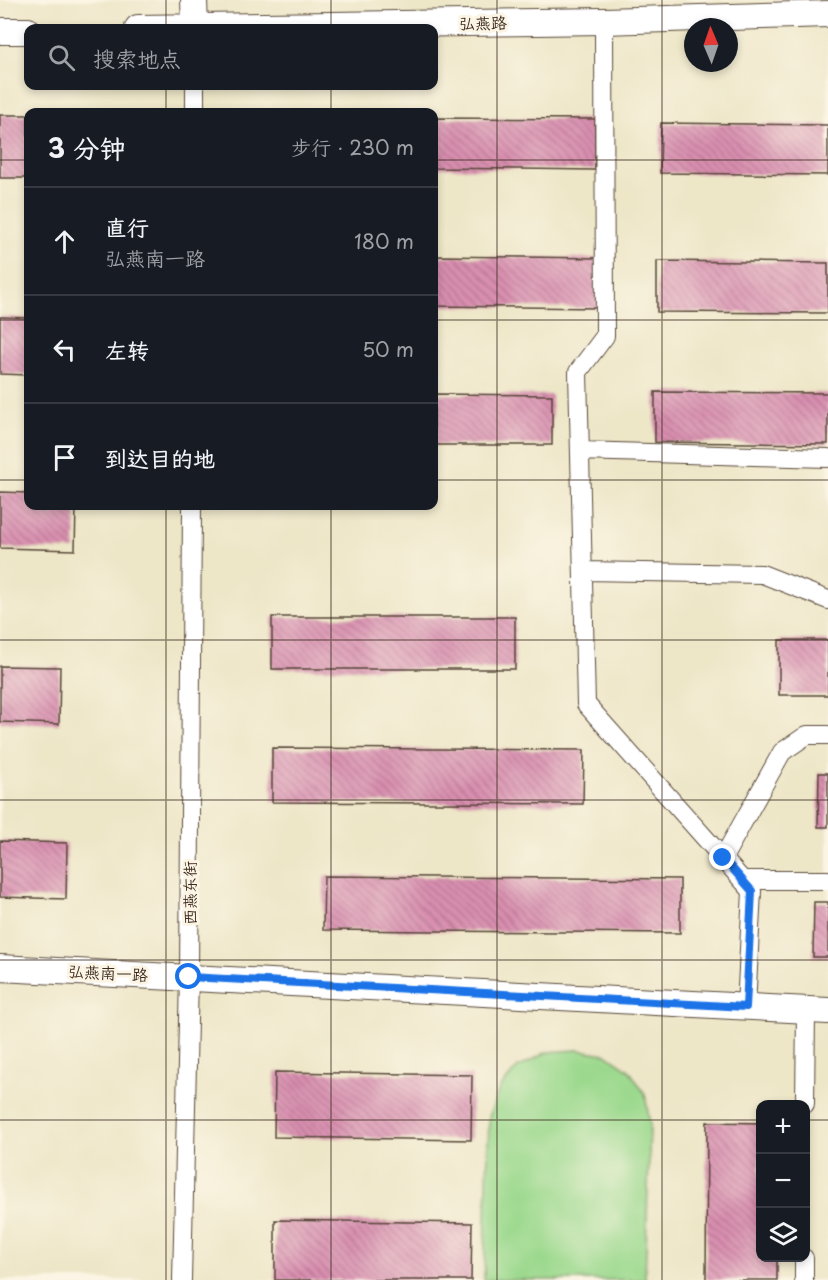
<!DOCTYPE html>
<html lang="zh">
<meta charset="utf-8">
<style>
body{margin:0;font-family:"Playpen Sans","LXGW WenKai TC",sans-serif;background:#20242c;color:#f1f3f6}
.controls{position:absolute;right:18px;bottom:18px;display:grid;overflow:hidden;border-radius:12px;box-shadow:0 3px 9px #0003}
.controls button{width:54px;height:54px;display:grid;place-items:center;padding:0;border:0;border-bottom:2px solid #363941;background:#171b24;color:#f1f3f6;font:30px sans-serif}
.compass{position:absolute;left:684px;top:18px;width:54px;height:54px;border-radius:50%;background:#171b24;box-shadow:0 3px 9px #0003;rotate:358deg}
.stop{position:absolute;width:18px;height:18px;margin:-14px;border:4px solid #1a73e8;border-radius:50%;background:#fff}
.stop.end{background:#1a73e8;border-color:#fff;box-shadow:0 2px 6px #0008}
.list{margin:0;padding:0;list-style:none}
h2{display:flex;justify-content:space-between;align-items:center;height:78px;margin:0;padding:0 24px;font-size:26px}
h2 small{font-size:20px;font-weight:400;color:#9ea1a6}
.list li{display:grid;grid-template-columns:39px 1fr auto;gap:18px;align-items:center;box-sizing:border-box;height:108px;padding:0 24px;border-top:2px solid #363941}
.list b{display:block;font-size:22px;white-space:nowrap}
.list p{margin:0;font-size:20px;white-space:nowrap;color:#9ea1a6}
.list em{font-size:20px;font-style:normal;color:#9ea1a6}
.icon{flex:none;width:33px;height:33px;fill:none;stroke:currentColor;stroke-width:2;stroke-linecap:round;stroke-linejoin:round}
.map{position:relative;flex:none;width:828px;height:1280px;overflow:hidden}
.search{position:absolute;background:#171b24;box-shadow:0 3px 9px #0003;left:24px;top:24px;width:414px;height:66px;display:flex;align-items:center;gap:15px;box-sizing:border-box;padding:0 21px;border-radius:12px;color:#9ea1a6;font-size:22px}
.panel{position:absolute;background:#171b24;box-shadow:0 3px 9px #0003;left:24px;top:108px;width:414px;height:402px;border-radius:12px}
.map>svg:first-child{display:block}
.pitch{fill:#9cd98e;stroke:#6c8256;stroke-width:1.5}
.building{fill:url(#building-back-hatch)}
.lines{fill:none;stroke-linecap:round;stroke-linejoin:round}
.street-casing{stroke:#564637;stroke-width:20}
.secondary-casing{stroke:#564637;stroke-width:28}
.street{stroke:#fff;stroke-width:18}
.secondary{stroke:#fff;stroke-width:26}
.route{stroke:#1a73e8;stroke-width:8}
.grid{fill:none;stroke:#3b2a1e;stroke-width:1.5;stroke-opacity:0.55}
.labels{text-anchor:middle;stroke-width:6;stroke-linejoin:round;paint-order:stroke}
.street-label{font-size:16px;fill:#3b2a1e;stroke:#fcf5e5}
</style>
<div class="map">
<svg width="828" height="1280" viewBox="0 0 828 1280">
<defs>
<pattern id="building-back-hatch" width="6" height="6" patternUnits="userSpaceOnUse" patternTransform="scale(1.5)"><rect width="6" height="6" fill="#d98fb0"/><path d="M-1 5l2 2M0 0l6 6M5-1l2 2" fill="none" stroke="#b1758f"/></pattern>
</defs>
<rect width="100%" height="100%" fill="#fcf5e5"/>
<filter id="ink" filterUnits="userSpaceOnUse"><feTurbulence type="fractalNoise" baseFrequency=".0167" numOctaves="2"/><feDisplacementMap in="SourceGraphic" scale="12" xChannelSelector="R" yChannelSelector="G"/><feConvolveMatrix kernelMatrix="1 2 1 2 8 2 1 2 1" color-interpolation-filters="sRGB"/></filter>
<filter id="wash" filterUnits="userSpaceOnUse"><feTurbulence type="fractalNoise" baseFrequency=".008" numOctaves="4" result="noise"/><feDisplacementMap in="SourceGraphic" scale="24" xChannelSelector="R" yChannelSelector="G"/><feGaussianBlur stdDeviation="1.35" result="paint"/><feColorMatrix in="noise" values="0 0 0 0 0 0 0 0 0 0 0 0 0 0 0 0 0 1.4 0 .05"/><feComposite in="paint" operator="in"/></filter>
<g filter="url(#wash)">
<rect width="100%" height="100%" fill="#ede6c7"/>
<path class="pitch" d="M 578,1050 L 606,1054 L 629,1070 L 645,1094 L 650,1125 L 645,1280 L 484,1280 L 489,1117 L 499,1089 L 517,1068 L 547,1052 Z"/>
<g id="blocks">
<path class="building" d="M 0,115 L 28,115 L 28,178 L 0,178 Z
M 434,118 L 595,119 L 595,170 L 434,168 Z
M 661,123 L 828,125 L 828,175 L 660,173 Z
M 434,256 L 598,258 L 598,308 L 434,306 Z
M 657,261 L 828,263 L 828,313 L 657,312 Z
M 0,317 L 28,318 L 28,375 L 0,374 Z
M 655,392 L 828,393 L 828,444 L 655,442 Z
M 434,394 L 552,395 L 552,445 L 434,445 Z
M 0,492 L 28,493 L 28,506 L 76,506 L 75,550 L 0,548 Z
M 272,617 L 515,617 L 515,669 L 272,669 Z
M 779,640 L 828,640 L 828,695 L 779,695 Z
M 0,666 L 60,667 L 59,724 L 0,722 Z
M 272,748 L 584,750 L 583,804 L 272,802 Z
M 819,773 L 828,773 L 828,827 L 818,827 Z
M 0,841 L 67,843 L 66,899 L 0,897 Z
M 324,876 L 680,879 L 680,933 L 323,930 Z
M 814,902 L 828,902 L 828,957 L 813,957 Z
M 275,1072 L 472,1075 L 471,1140 L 274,1137 Z
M 707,1122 L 760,1123 L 760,1258 L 777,1258 L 777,1280 L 706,1280 Z
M 275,1220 L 472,1223 L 471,1280 L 275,1280 Z"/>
</g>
</g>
<g filter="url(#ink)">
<use href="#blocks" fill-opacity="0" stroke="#564637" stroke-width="1.5"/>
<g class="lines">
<g class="street-casing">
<path id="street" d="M 604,21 L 605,336 L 578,372 L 586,704 L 752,891 L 746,1007
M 195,112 L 195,86
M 580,451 L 828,458
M 583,571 L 762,574 L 828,600
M 723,858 L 782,752 L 807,735 L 828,735
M 742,880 L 828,880
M 805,1104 L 806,1009
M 182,1280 L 189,977 L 192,506
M 804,1280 L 804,1258"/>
</g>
<g class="secondary-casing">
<path id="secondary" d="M 194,0 L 195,27
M 138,28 L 604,21 L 828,14
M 0,31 L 28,31
M 0,968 L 828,1011"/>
</g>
<use href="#street" class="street"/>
<use href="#secondary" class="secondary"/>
</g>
</g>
<g class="lines" filter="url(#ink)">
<path class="route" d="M 189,977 L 746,1007 L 752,891 L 723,858"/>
</g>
<path class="grid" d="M 166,0 L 166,28M 331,0 L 331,28M 497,0 L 497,1280M 662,0 L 662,1280M 166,86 L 166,112M 331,86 L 331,112M 0,160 L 28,160M 434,160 L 828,160M 0,320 L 28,320M 434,320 L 828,320M 0,480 L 28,480M 434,480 L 828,480M 166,506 L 166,1280M 331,506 L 331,1280M 0,640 L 828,640M 0,800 L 828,800M 0,960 L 828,960M 0,1120 L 760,1120M 806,1120 L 828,1120"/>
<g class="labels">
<g class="street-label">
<text transform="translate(483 23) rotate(-1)" y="6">弘燕路</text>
<text transform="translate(190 893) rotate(-90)" y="6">西燕东街</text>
<text transform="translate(108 973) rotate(3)" y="6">弘燕南一路</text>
</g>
</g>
</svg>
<div class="controls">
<button>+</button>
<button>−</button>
<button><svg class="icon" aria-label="layers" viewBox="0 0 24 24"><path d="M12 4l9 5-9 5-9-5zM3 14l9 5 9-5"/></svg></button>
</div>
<svg class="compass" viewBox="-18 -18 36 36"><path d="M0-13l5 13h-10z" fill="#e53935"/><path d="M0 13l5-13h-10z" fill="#9ea1a6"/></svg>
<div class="stop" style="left:189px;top:977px"></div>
<div class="stop end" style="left:723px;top:858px"></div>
<div class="search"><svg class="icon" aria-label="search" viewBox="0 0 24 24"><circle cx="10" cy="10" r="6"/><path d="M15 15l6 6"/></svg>搜索地点</div>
<section class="panel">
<h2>3 分钟<small>步行 · 230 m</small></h2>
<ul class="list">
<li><svg class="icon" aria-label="ahead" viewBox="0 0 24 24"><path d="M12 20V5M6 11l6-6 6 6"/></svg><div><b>直行</b><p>弘燕南一路</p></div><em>180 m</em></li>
<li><svg class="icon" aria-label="left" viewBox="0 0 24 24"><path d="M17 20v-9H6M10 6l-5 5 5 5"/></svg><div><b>左转</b></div><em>50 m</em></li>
<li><svg class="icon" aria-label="arrive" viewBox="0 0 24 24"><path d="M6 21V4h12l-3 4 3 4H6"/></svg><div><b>到达目的地</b></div></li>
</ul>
</section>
</div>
